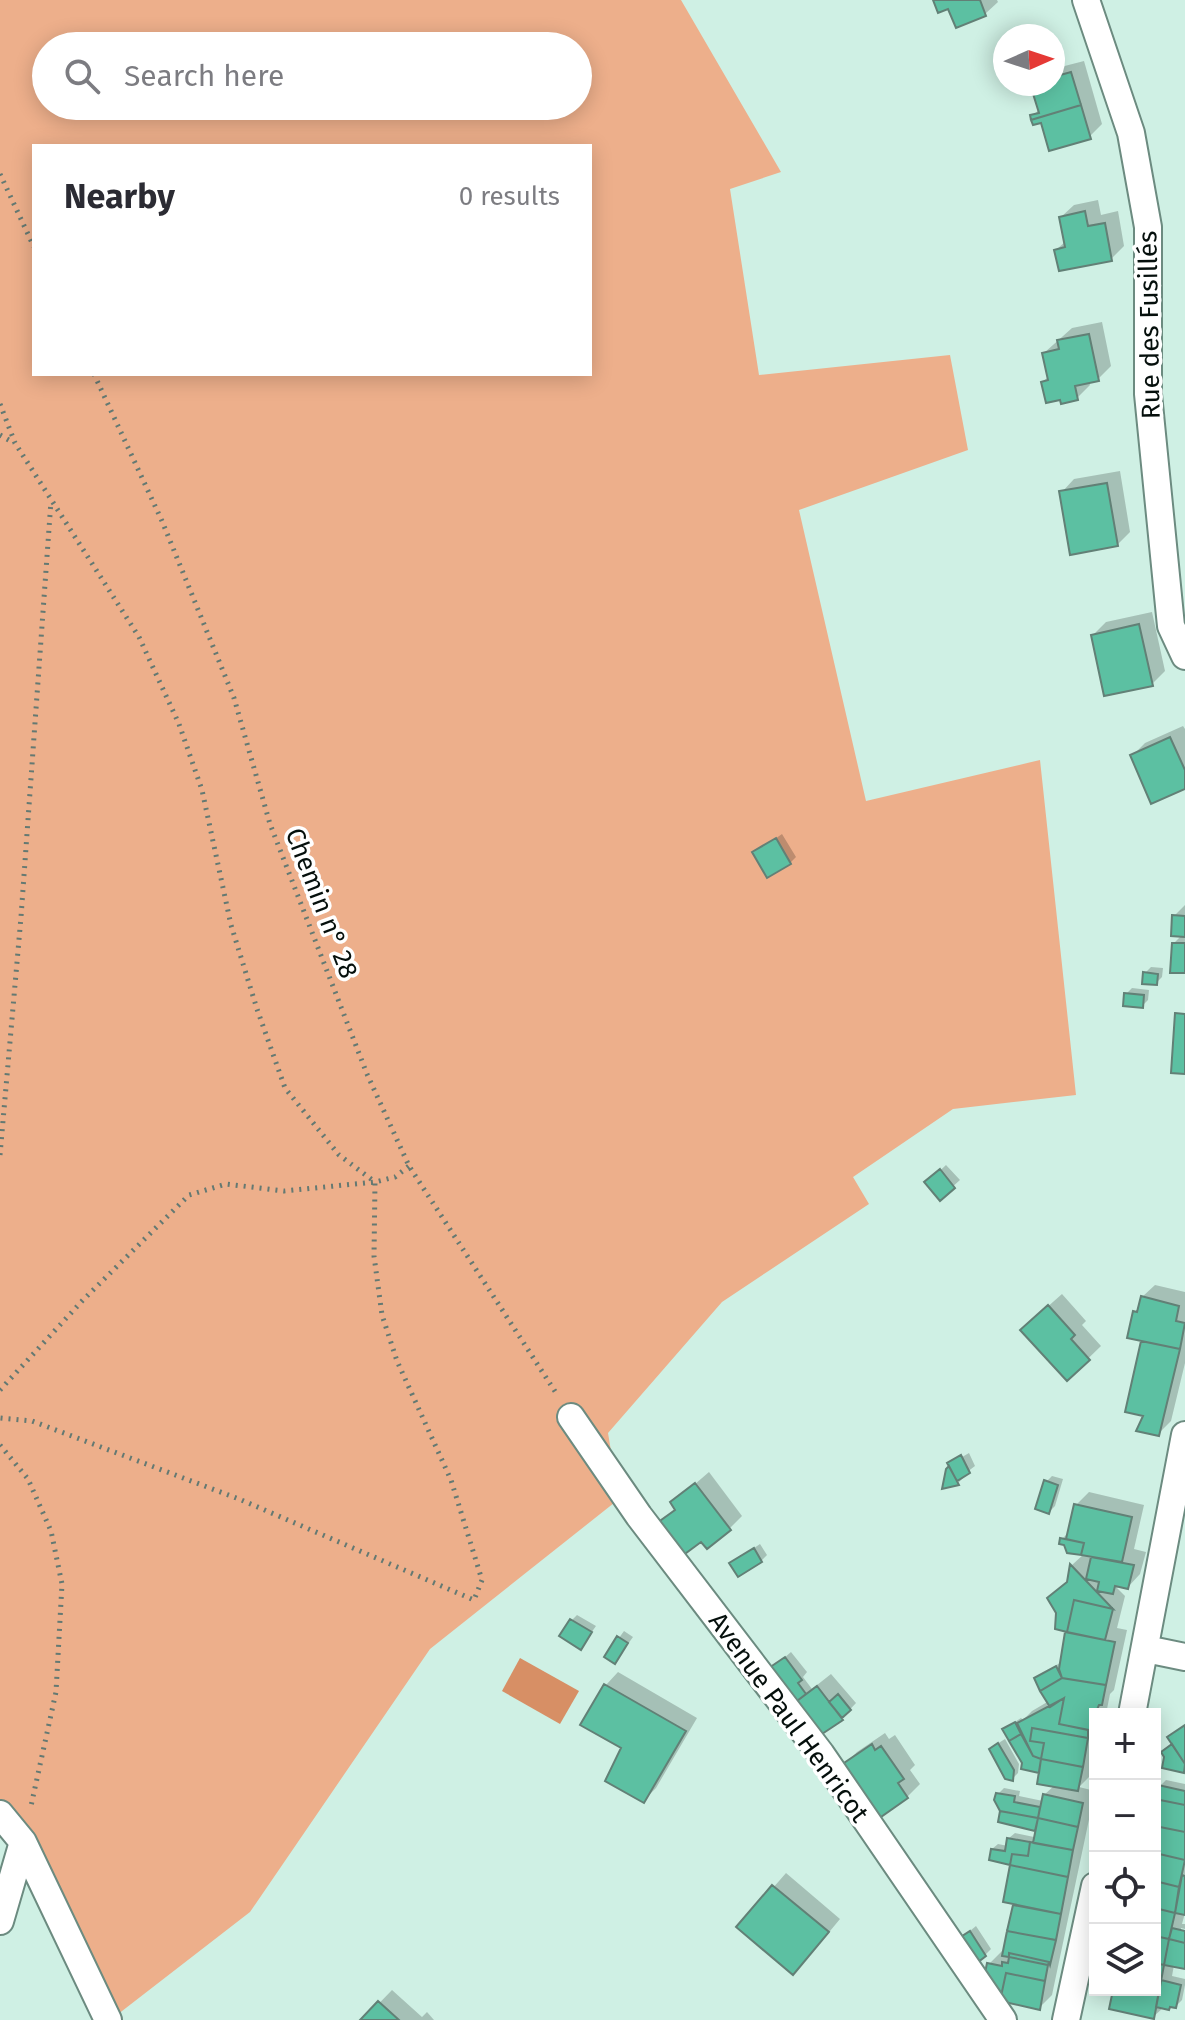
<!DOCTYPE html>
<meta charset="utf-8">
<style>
body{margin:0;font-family:"Fira Sans",sans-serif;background:#f2f2f3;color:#2b2b33}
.controls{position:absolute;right:24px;bottom:24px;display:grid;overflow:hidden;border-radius:0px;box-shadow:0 4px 20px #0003}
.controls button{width:72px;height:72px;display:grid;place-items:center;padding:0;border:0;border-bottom:2px solid #e1e1e2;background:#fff;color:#2b2b33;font:40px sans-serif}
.compass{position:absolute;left:993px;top:24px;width:72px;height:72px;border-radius:50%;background:#fff;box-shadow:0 4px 20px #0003;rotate:87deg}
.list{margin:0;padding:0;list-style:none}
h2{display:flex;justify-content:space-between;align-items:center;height:104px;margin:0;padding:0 32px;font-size:34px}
h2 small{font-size:26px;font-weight:400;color:#7c7c81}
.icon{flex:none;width:44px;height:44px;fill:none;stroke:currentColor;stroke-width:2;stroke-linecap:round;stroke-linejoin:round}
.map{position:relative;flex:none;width:1185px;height:2020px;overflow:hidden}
.search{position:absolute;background:#fff;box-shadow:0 4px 20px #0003;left:32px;top:32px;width:560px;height:88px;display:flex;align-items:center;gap:20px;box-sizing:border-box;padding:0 28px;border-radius:44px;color:#7c7c81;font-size:30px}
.panel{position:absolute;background:#fff;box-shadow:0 4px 20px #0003;left:32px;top:144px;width:560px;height:232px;border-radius:0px}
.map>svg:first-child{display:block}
.green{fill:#edaf8b;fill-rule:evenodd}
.water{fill:#d78f65}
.shadow{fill:#0003}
.building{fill:#5cc0a2;stroke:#628076;stroke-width:2}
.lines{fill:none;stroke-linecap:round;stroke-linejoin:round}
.minor-casing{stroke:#6c8b80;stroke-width:30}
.path{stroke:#647972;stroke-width:5;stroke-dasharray:2 6;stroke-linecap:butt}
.minor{stroke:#fff;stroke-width:26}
.labels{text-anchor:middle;stroke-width:7;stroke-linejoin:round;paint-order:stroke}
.street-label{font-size:26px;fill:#050f0c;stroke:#fff}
</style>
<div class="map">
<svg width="1185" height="2020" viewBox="0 0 1185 2020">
<rect width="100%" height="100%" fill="#cff0e4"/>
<path class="green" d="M 0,0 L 681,0 L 781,172 L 730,189 L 759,375 L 950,355 L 968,450 L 799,510 L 866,801 L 1040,760 L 1076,1095 L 953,1109 L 853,1177 L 869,1204 L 722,1302 L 608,1433 L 619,1499 L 430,1649 L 250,1912 L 113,2018 L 0,1813 ZM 46,46 L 578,46 L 578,106 L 46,106 ZM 34,146 L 590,146 L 590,374 L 34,374 Z"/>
<path class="water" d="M 520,1658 L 579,1691 L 560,1724 L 502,1691 Z"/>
<path class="shadow" d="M 935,0 L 997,0 L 998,2 L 985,14 L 949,6 Z
M 1084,61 L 1102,124 L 1089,137 L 1032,116 L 1040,109 L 1033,84 L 1053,84 L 1053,69 Z
M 1098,200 L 1101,215 L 1118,211 L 1124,246 L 1111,259 L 1056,250 L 1066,241 L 1061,217 L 1074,205 Z
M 1102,322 L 1111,366 L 1098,379 L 1089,381 L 1090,385 L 1077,398 L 1043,382 L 1049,376 L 1044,353 L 1072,328 Z
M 1120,471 L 1130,532 L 1117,545 L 1062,492 L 1074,479 Z
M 1152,612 L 1165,671 L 1152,684 L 1093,635 L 1106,622 Z
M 1183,726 L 1185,729 L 1185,787 L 1132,756 L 1145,743 Z
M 782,834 L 796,857 L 790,863 L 755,853 Z
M 1185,905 L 1185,971 L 1173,944 L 1182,935 L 1174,916 Z
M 1151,967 L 1163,968 L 1162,977 L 1156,983 L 1145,973 Z
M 1132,988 L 1149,990 L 1148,1000 L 1142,1006 L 1126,994 Z
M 946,1165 L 960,1180 L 940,1198 L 927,1183 Z
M 1155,1285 L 1185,1292 L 1185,1363 L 1171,1421 L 1158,1434 L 1146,1415 L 1127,1410 L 1144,1341 L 1135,1312 L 1140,1307 L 1142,1297 Z
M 1062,1294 L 1086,1321 L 1082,1325 L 1101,1346 L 1067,1379 L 1036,1317 Z
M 969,1453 L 975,1466 L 963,1475 L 964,1477 L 958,1483 L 945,1486 L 952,1463 Z
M 709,1472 L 742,1516 L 729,1529 L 702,1539 L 659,1523 L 676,1508 L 673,1503 Z
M 1052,1476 L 1063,1479 L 1055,1506 L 1049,1512 L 1046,1482 Z
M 1089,1492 L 1144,1505 L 1134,1549 L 1146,1552 L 1140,1574 L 1128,1587 L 1120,1585 L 1117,1588 L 1125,1596 L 1117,1628 L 1127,1630 L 1114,1690 L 1110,1694 L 1106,1714 L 1095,1714 L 1095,1748 L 1090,1776 L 1079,1787 L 1095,1791 L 1052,1995 L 1039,2008 L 989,1964 L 1002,1951 L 1005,1952 L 1015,1903 L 1012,1864 L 992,1849 L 998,1844 L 1008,1846 L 1009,1838 L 1015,1833 L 1034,1837 L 1036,1829 L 1000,1820 L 1002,1811 L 998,1794 L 1004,1788 L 1020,1791 L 1019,1796 L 1043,1801 L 1044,1795 L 1055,1785 L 1041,1771 L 1024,1762 L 1004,1729 L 1021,1718 L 1023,1720 L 1032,1711 L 1049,1701 L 1036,1678 L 1063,1661 L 1067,1630 L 1049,1599 L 1069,1580 L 1072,1565 L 1084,1554 L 1062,1539 L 1068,1533 L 1076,1505 Z
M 760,1544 L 767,1555 L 761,1561 L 732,1563 Z
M 577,1615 L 596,1626 L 581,1647 L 571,1621 Z
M 624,1631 L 633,1637 L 615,1662 L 606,1656 Z
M 791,1652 L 807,1672 L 803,1677 L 812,1689 L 831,1674 L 856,1703 L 842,1718 L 819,1733 L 769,1671 Z
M 618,1672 L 697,1718 L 656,1788 L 643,1801 L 623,1748 L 583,1724 L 606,1685 Z
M 885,1733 L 889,1739 L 895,1735 L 915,1765 L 910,1770 L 920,1784 L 907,1797 L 844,1765 L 857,1752 Z
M 1005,1739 L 1019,1764 L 1018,1773 L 1012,1779 L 997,1744 Z
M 1166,1780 L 1185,1784 L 1185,1913 L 1182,1924 L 1185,1924 L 1185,1929 L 1181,1928 L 1181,1932 L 1185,1933 L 1185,1967 L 1174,1965 L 1172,1976 L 1185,1979 L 1185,1985 L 1182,2000 L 1176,2006 L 1164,2007 L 1153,2017 L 1111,2008 L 1115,1990 L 1155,1990 L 1155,1803 L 1160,1786 Z
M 786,1873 L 840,1919 L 806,1960 L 739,1927 Z
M 976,1926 L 991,1949 L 985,1955 L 959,1940 Z
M 392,1990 L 422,2017 L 427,2012 L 434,2020 L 363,2020 Z"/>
<path class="building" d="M 933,0 L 980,0 L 986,16 L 956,28 L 948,9 L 938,13 Z
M 1071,72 L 1081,105 L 1031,120 L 1030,115 L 1039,113 L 1030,84 L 1053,84 L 1053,77 Z
M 1081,105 L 1091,139 L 1049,151 L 1041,123 L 1033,125 L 1031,120 Z
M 1085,211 L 1088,226 L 1105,223 L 1112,261 L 1059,271 L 1054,250 L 1065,247 L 1059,217 Z
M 1089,334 L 1099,381 L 1075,386 L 1078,400 L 1061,404 L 1060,400 L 1046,403 L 1041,382 L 1048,380 L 1042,353 L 1059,349 L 1057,340 Z
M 1107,483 L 1118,546 L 1070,555 L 1059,491 Z
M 1139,624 L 1153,686 L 1104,696 L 1091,635 Z
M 1170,737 L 1185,770 L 1185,789 L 1151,804 L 1130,755 Z
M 776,838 L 791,864 L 767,878 L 752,852 Z
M 1172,915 L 1185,916 L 1185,937 L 1171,936 Z
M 1172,943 L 1185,943 L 1185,973 L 1170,973 Z
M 1143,972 L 1158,974 L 1157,985 L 1142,984 Z
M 1124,993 L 1144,995 L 1143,1008 L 1123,1006 Z
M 1175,1013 L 1185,1014 L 1185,1074 L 1171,1073 Z
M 940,1169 L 955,1188 L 940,1201 L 924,1182 Z
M 1141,1296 L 1179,1306 L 1176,1321 L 1185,1323 L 1180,1349 L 1127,1338 L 1133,1311 L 1137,1312 Z
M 1048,1305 L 1075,1335 L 1071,1339 L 1090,1360 L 1067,1381 L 1020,1330 Z
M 1141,1341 L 1180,1349 L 1159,1436 L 1136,1431 L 1143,1416 L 1125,1412 Z
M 961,1455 L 970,1473 L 957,1481 L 947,1463 Z
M 949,1466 L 959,1485 L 942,1489 L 946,1469 Z
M 1044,1480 L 1058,1485 L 1049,1514 L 1035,1509 Z
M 695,1483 L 731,1530 L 707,1549 L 701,1542 L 682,1556 L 657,1523 L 675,1510 L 670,1502 Z
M 1074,1504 L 1132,1517 L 1122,1562 L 1081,1555 L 1084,1543 L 1066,1539 Z
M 1060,1538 L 1084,1543 L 1081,1555 L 1067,1553 L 1064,1545 L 1059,1544 Z
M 754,1548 L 762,1562 L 738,1577 L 729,1563 Z
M 1091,1557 L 1134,1565 L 1128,1589 L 1115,1586 L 1113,1594 L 1097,1591 L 1099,1582 L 1086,1579 Z
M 1070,1564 L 1113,1609 L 1074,1600 L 1067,1632 L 1055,1629 L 1056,1613 L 1047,1598 L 1067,1582 Z
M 1074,1600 L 1113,1609 L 1105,1640 L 1067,1632 Z
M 570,1619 L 592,1632 L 581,1650 L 559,1636 Z
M 1065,1632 L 1115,1642 L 1106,1685 L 1062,1678 L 1059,1669 Z
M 617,1636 L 628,1643 L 615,1664 L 604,1657 Z
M 785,1657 L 802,1680 L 798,1683 L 806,1694 L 793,1704 L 766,1670 Z
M 1056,1666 L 1062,1678 L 1040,1691 L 1034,1678 Z
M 1062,1678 L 1106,1685 L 1102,1705 L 1099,1705 L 1095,1714 L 1094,1731 L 1059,1724 L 1064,1698 L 1050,1707 L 1040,1691 Z
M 604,1684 L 686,1731 L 644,1803 L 605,1781 L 621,1748 L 580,1725 Z
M 817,1686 L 843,1720 L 819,1736 L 793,1704 Z
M 838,1694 L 851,1710 L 842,1718 L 829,1702 Z
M 1064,1698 L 1059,1724 L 1088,1730 L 1088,1738 L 1032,1728 L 1030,1741 L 1044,1743 L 1041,1759 L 1033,1756 L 1017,1723 Z
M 1015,1722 L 1021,1734 L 1009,1741 L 1002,1729 Z
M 1185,1725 L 1185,1764 L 1167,1737 Z
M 1032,1728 L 1088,1738 L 1083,1767 L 1041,1759 L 1044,1743 L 1030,1741 Z
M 1021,1734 L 1033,1756 L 1041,1759 L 1039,1773 L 1021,1769 L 1022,1763 L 1009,1741 Z
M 998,1743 L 1014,1770 L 1013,1781 L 1005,1779 L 989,1749 Z
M 872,1744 L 875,1750 L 881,1746 L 904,1779 L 898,1783 L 908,1798 L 878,1819 L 841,1765 Z
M 1172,1744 L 1185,1764 L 1184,1773 L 1162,1768 L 1164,1757 L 1161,1752 Z
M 1041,1759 L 1083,1767 L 1078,1791 L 1037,1784 Z
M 1158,1785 L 1185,1791 L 1185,1805 L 1155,1799 Z
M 996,1793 L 1015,1796 L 1014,1802 L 1040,1807 L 1038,1818 L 1000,1811 L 994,1800 Z
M 1043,1794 L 1083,1803 L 1078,1827 L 1038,1818 Z
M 1155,1799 L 1185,1805 L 1185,1832 L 1155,1826 Z
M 1000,1811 L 1038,1818 L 1035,1831 L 998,1822 Z
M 1038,1818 L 1078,1827 L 1073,1850 L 1033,1843 Z
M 1155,1826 L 1185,1832 L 1185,1860 L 1155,1853 Z
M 1007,1838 L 1030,1842 L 1028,1856 L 1012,1854 L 1010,1865 L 989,1860 L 991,1849 L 1005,1851 Z
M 1030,1842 L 1073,1850 L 1068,1877 L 1010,1865 L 1012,1854 L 1028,1856 Z
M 1155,1853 L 1185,1860 L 1179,1887 L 1155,1881 Z
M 1010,1865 L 1068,1877 L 1061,1914 L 1003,1902 Z
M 1182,1875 L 1185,1876 L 1185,1915 L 1175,1913 Z
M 1155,1881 L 1179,1887 L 1175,1913 L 1155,1908 Z
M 772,1885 L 829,1932 L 793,1975 L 736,1927 Z
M 1013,1905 L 1061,1914 L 1056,1940 L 1007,1931 Z
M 1155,1908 L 1175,1913 L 1169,1939 L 1155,1936 Z
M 1172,1928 L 1185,1931 L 1185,1943 L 1169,1939 Z
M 970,1931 L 986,1956 L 973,1966 L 956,1940 Z
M 1007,1931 L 1056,1940 L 1050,1965 L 1049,1962 L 1009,1953 L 1009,1957 L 1002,1956 Z
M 1155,1936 L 1169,1939 L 1164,1965 L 1155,1963 Z
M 1169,1939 L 1185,1943 L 1185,1969 L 1164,1965 Z
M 1009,1953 L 1049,1962 L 1048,1965 L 1009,1957 Z
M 1009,1957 L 1048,1965 L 1045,1981 L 1006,1973 L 1000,2001 L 983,1983 L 987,1963 L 1002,1966 L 1002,1962 L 1008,1963 Z
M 1155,1963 L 1164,1965 L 1159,1992 L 1148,1990 L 1155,1990 Z
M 1006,1973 L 1045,1981 L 1040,2010 L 1000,2001 Z
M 1161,1980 L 1181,1985 L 1176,2008 L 1170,2007 L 1169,2010 L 1156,2007 Z
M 1113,1990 L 1159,1992 L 1154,2019 L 1109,2009 Z
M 378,2001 L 399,2020 L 360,2020 Z"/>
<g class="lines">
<g class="minor-casing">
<path id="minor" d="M 1086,0 L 1131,133 L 1148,227 L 1148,394 L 1171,626 L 1185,656
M 571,1417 L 639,1516 L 821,1754 L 1003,2020
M 1146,1649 L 1185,1657
M 1132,1714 L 1185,1435
M 0,1814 L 23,1842 L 108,2020
M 0,1921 L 23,1842
M 1066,2020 L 1095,1886"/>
</g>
<path class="path" d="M 0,174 L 34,247
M 94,374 L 162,521 L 234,698 L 270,824 L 367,1074 L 409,1166 L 558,1396
M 0,404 L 15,443 L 139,637 L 179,724 L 202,790 L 231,925 L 257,1009 L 285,1088 L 339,1155 L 375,1182 L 374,1256 L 382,1315 L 397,1361 L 451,1480 L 482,1580 L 474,1600 L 239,1499 L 32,1421 L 0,1418
M 0,435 L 14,443
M 0,1155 L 21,917 L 51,501
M 0,1390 L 83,1300 L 189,1195 L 226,1184 L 284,1191 L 375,1182 L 395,1177 L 409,1166
M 0,1445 L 28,1479 L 51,1531 L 62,1584 L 56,1692 L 31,1806"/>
<use href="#minor" class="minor"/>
</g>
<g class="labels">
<g class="street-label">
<text transform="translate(1149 325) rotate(-91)" y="9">Rue des Fusillés</text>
<text transform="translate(322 903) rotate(69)" y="9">Chemin n° 28</text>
<text transform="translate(789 1717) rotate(54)" y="9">Avenue Paul Henricot</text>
</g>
</g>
</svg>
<div class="controls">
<button>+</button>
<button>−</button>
<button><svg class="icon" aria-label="locate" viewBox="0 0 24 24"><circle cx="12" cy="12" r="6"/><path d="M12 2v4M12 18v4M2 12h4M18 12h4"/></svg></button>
<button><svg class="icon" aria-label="layers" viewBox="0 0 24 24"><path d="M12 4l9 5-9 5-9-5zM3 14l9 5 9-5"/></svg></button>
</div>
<svg class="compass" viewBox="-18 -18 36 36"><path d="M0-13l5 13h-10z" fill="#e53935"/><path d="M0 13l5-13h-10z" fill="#7c7c81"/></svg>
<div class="search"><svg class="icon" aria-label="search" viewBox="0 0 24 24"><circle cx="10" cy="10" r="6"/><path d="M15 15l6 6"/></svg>Search here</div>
<section class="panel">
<h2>Nearby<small>0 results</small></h2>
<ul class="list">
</ul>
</section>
</div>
